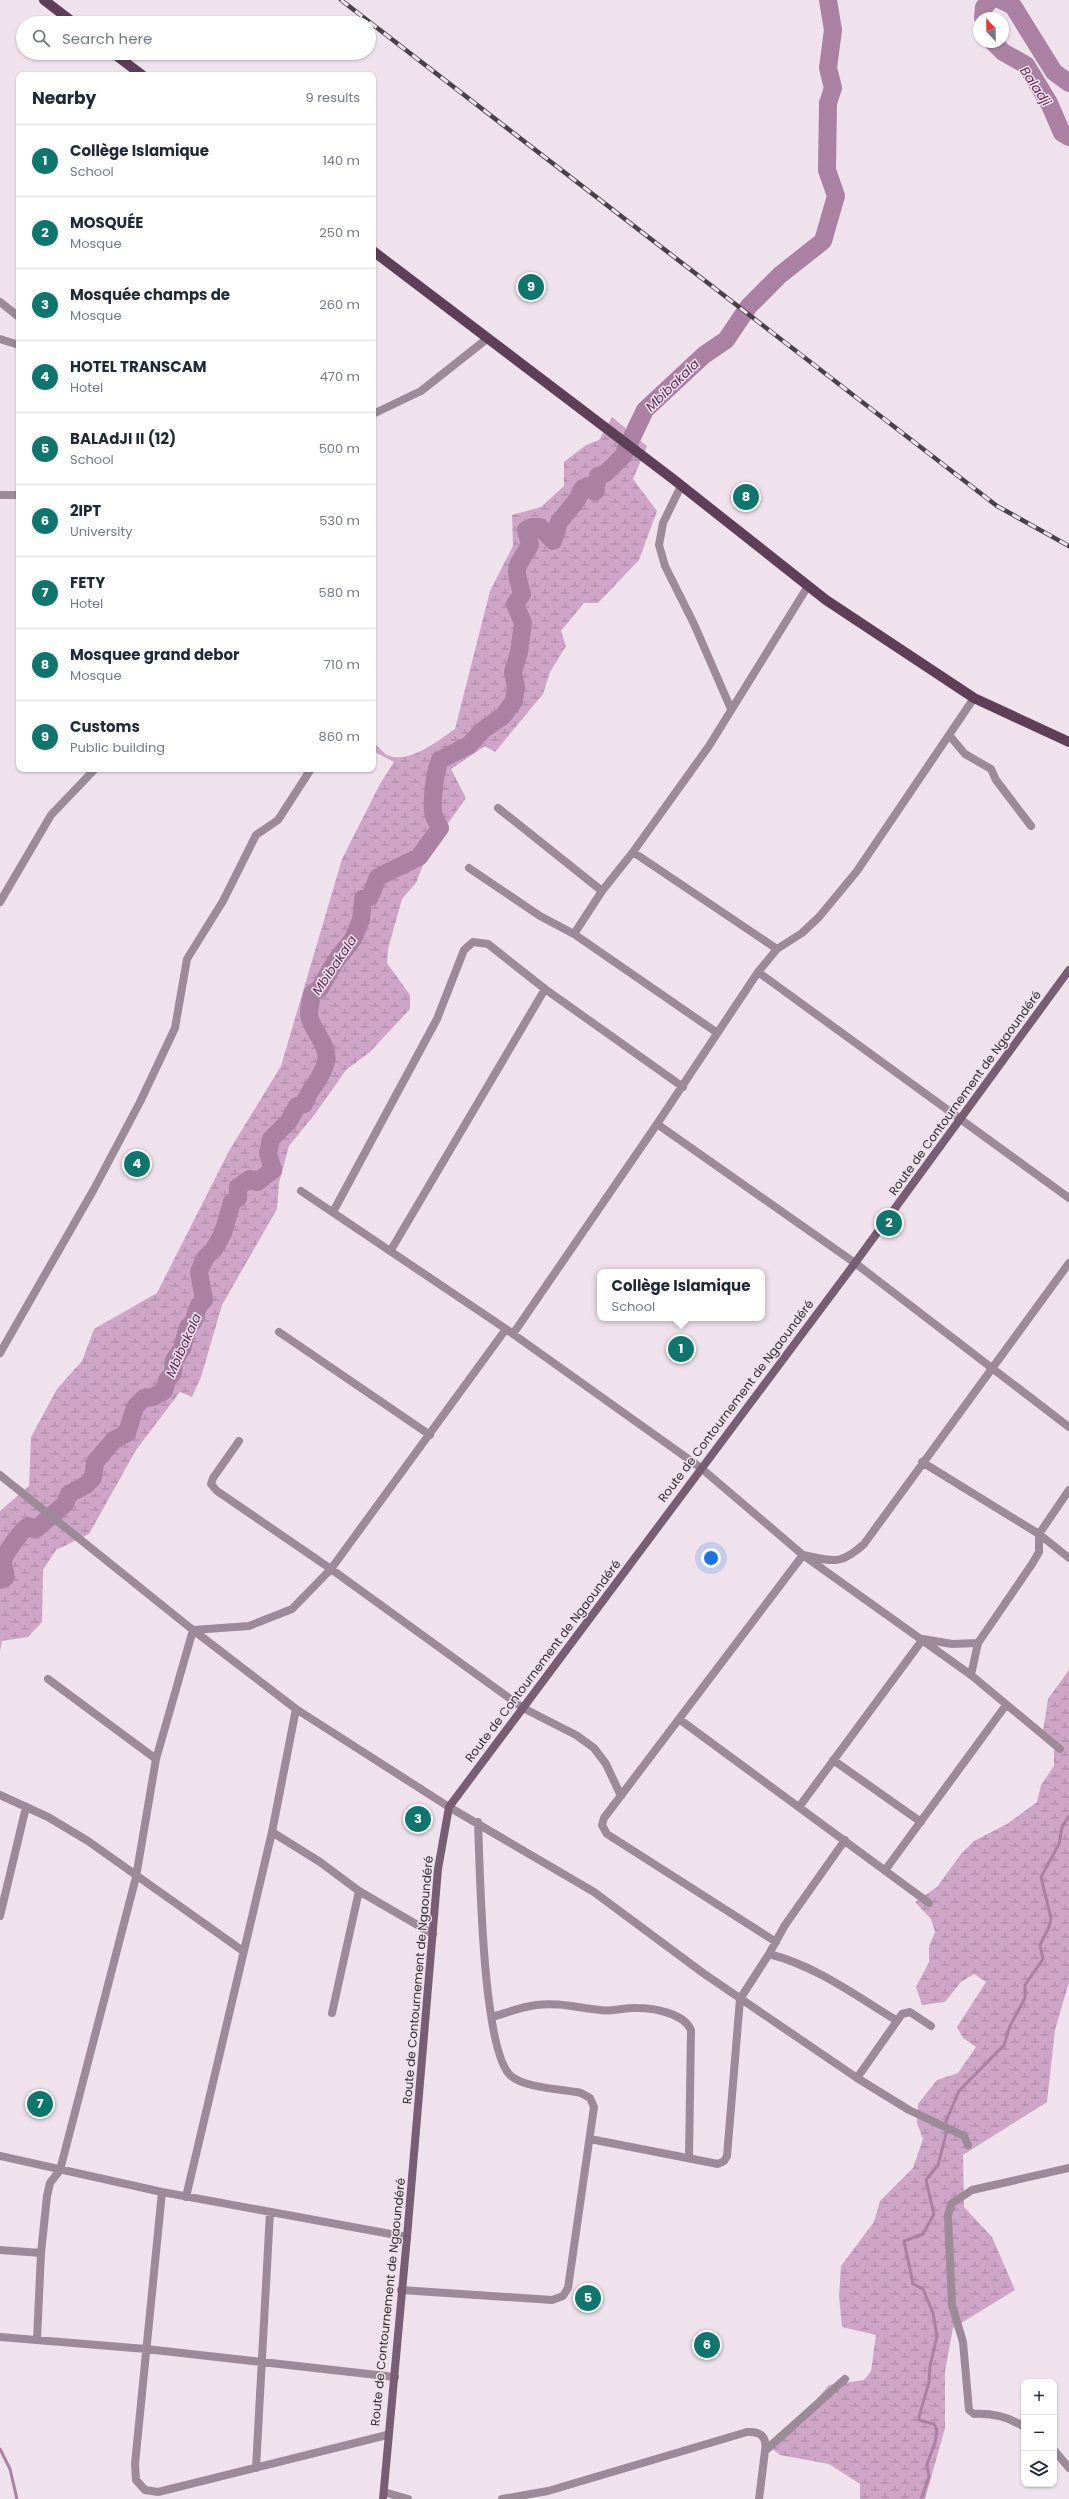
<!DOCTYPE html>
<meta charset="utf-8">
<style>
body{margin:0;font-family:Poppins,sans-serif;background:#f2f2f3;color:#1f2937}
.controls{position:absolute;right:12px;bottom:12px;display:grid;overflow:hidden;border-radius:8px;box-shadow:0 1px 3px #0004}
.controls button{width:36px;height:36px;display:grid;place-items:center;padding:0;border:0;border-bottom:1px solid #e0e1e3;background:#fff;color:#1f2937;font:20px sans-serif}
.compass{position:absolute;left:973px;top:12px;width:36px;height:36px;border-radius:50%;background:#fff;box-shadow:0 1px 3px #0004;rotate:338deg}
.you{position:absolute;left:711px;top:1558px;width:14px;height:14px;margin:-10px;border:3px solid #fff;border-radius:50%;background:#1a73e8;box-shadow:0 0 0 6px #1a73e833}
.badge{display:grid;place-items:center;width:26px;height:26px;border-radius:50%;background:#0f766e;color:#fff;font-size:13px;font-weight:700}
.pin{position:absolute;translate:-50% -50%;border:2px solid #fff;box-shadow:0 1px 4px #0006}
.popup{position:absolute;left:597px;top:1269px;width:168px;height:52px;box-sizing:border-box;display:grid;place-content:center;border-radius:8px;background:#fff;filter:drop-shadow(0 1px 3px #0005);font-size:13px;white-space:nowrap;color:#747a83}
.popup b{font-size:15px;color:#1f2937}
.popup::after{content:'';position:absolute;left:50%;top:100%;margin-left:-8px;border:8px solid transparent;border-top-color:#fff}
.list{margin:0;padding:0;list-style:none}
h2{display:flex;justify-content:space-between;align-items:center;height:52px;margin:0;padding:0 16px;font-size:17px}
h2 small{font-size:13px;font-weight:400;color:#747a83}
.list li{display:grid;grid-template-columns:26px 1fr auto;gap:12px;align-items:center;box-sizing:border-box;height:72px;padding:0 16px;border-top:1px solid #e0e1e3}
.list b{display:block;font-size:15px;white-space:nowrap}
.list p{margin:0;font-size:13px;white-space:nowrap;color:#747a83}
.list em{font-size:13px;font-style:normal;color:#747a83}
.icon{flex:none;width:22px;height:22px;fill:none;stroke:currentColor;stroke-width:2;stroke-linecap:round;stroke-linejoin:round}
.map{position:relative;flex:none;width:1069px;height:2499px;overflow:hidden}
.search{position:absolute;background:#fff;box-shadow:0 1px 3px #0004;left:16px;top:16px;width:360px;height:44px;display:flex;align-items:center;gap:10px;box-sizing:border-box;padding:0 14px;border-radius:22px;color:#747a83;font-size:15px}
.panel{position:absolute;background:#fff;box-shadow:0 1px 3px #0004;left:16px;top:72px;width:360px;height:700px;border-radius:8px}
.map>svg:first-child{display:block}
.wetland{fill:url(#wetland-marsh)}
.lines{fill:none;stroke-linecap:round;stroke-linejoin:round}
.stream{stroke:#aa81a2;stroke-width:3}
.river{stroke:#aa81a2;stroke-width:18}
.street{stroke:#9c8a98;stroke-width:8}
.secondary{stroke:#785e73;stroke-width:8}
.primary{stroke:#5d3f58;stroke-width:10}
.rail-casing{stroke:#484247;stroke-width:4.5}
.rail{stroke:#efe2ed;stroke-width:3;stroke-dasharray:9;stroke-linecap:butt}
.labels{text-anchor:middle;stroke-width:3;stroke-linejoin:round;paint-order:stroke}
.street-label{font-size:12px;fill:#322d31;stroke:#efe2ed}
.water-label{font-size:13px;font-style:italic;fill:#5f2b58;stroke:#efe2ed}
</style>
<div class="map">
<svg width="1069" height="2499" viewBox="0 0 1069 2499">
<defs>
<pattern id="wetland-marsh" width="20" height="14" patternUnits="userSpaceOnUse"><rect width="20" height="14" fill="#cea5c6"/><path d="M1 5h8M5 5V1M11 12h8M15 12V8" fill="none" stroke="#a887a1"/></pattern>
</defs>
<rect width="100%" height="100%" fill="#efe2ed"/>
<path class="wetland" d="M 612,417 L 647,446 L 633,479 L 657,511 L 639,560 L 598,603 L 584,603 L 561,631 L 566,646 L 550,672 L 543,694 L 495,752 L 485,746 L 451,769 L 466,798 L 429,850 L 416,883 L 402,899 L 388,949 L 387,963 L 410,995 L 410,1009 L 370,1052 L 346,1070 L 315,1114 L 289,1146 L 279,1183 L 277,1209 L 222,1305 L 201,1377 L 192,1397 L 180,1392 L 136,1450 L 89,1534 L 56,1550 L 43,1570 L 42,1622 L 28,1637 L 2,1641 L 0,1651 L 0,1511 L 29,1486 L 31,1437 L 57,1389 L 82,1361 L 94,1329 L 157,1293 L 229,1151 L 281,1066 L 342,859 L 380,784 L 394,762 L 373,751 L 373,743 C 379,746 382,752 387,755 C 409,765 439,740 455,729 L 490,591 L 513,546 L 512,515 L 541,507 L 564,486 L 564,462 L 586,445 L 599,440 Z
M 1069,1670 L 1069,1982 L 1055,2030 L 1047,2102 L 963,2155 L 964,2207 L 992,2237 L 1015,2290 L 953,2328 L 945,2371 L 945,2428 L 925,2499 L 860,2499 L 860,2484 L 829,2464 L 780,2455 L 766,2444 L 815,2401 L 829,2385 L 864,2380 L 871,2371 L 876,2335 L 842,2327 L 839,2296 L 841,2266 L 874,2222 L 880,2201 L 913,2168 L 923,2139 L 917,2123 L 918,2104 L 937,2080 L 958,2073 L 976,2047 L 963,2038 L 957,2027 L 986,1982 L 974,1974 L 961,1982 L 945,2002 L 922,2005 L 916,1987 L 929,1962 L 929,1946 L 935,1932 L 931,1919 L 915,1902 L 937,1887 L 961,1854 L 974,1841 L 1007,1824 L 1037,1802 L 1041,1785 L 1054,1766 L 1054,1748 L 1043,1731 L 1048,1699 Z"/>
<g class="lines">
<path class="stream" d="M 0,2449 L 10,2469 L 17,2499
M 921,2499 L 929,2477 L 927,2464 L 935,2443 L 937,2430 L 934,2424 L 919,2420 L 919,2417 L 929,2382 L 930,2366 L 937,2336 L 933,2313 L 923,2289 L 913,2284 L 904,2241 L 923,2234 L 934,2214 L 926,2180 L 938,2165 L 946,2134 L 946,2121 L 959,2091 L 1004,2045 L 1010,2026 L 1025,1998 L 1025,1985 L 1043,1959 L 1040,1945 L 1049,1927 L 1051,1918 L 1041,1877 L 1059,1844 L 1062,1827 L 1069,1816"/>
<path class="river" d="M 1001,0 L 1013,6 L 1054,72 L 1069,83
M 983,18 L 984,7 L 991,0
M 993,42 L 1003,52 L 1026,65 L 1049,103 L 1062,133 L 1069,137
M 0,1580 L 5,1578 C 7,1572 3,1569 3,1563 C 3,1555 21,1531 28,1526 L 36,1529 L 65,1504 L 69,1494 L 86,1485 L 93,1478 L 95,1462 L 114,1440 L 127,1433 L 135,1407 L 144,1398 L 153,1397 L 164,1391 L 167,1380 L 173,1373 L 174,1360 L 182,1349 L 188,1327 L 193,1322 L 199,1305 L 204,1300 L 199,1272 L 205,1258 L 214,1249 L 223,1233 L 232,1202 L 238,1198 L 238,1187 L 250,1179 L 257,1182 L 273,1170 L 268,1153 L 271,1139 L 289,1121 L 297,1106 L 304,1104 C 309,1089 322,1079 326,1062 C 330,1045 311,1030 309,1015 C 309,1009 311,1000 312,994 L 320,988 L 335,962 L 353,939 L 361,920 L 363,899 L 370,897 L 378,877 L 419,857 L 440,828 C 437,822 433,817 433,810 C 432,797 435,771 440,760 L 469,745 L 483,730 L 503,716 L 514,701 L 516,687 L 513,672 L 519,652 L 523,623 L 515,604 L 522,594 C 513,564 516,569 530,545 L 526,530 L 532,527 L 540,527 L 553,541 L 559,522 L 577,500 L 583,488 L 588,486 L 595,492 L 598,476 L 606,473 L 623,456 L 645,410 L 704,355 L 726,340 L 749,306 L 780,275 L 823,241 L 836,196 L 827,170 L 828,103 L 833,88 L 828,68 L 833,30 L 828,0"/>
<path class="street" d="M 0,302 L 19,317
M 0,339 L 19,345
M 373,414 L 421,391 L 488,338
M 681,486 L 663,523 L 659,545 L 665,566 L 694,624 L 731,709
M 0,495 L 19,495
M 974,698 L 857,871 L 819,917 L 802,933 L 777,949 L 758,972 L 1069,1198
M 949,735 L 965,754 L 991,769 L 996,780 L 1031,826
M 498,808 L 602,891
M 633,852 L 709,746 L 808,586
M 469,868 L 540,916 L 574,934 L 716,1032
M 0,902 L 51,815 L 95,769
M 574,934 L 602,891 L 633,852 L 777,949
M 657,1124 L 758,972
M 301,1191 L 506,1329 L 701,1468 L 803,1555 L 971,1675 L 1060,1749
M 333,1212 L 437,1019 L 464,950 L 473,942 L 488,944 L 545,989 L 683,1087
M 391,1250 L 545,989
M 279,1332 L 430,1435
M 513,1334 L 657,1124 L 855,1263 L 1069,1427
M 0,1353 L 94,1189 L 140,1102 L 175,1028 L 187,959 L 223,901 L 256,835 L 278,820 L 311,769
M 239,1441 L 213,1478 L 211,1484 L 217,1491 L 331,1569 L 523,1708 L 576,1735 L 594,1748 L 606,1764 L 621,1796
M 922,1462 L 1039,1534 L 1069,1558
M 0,1475 L 193,1630 L 296,1709 L 449,1807 L 594,1892 L 703,1973 L 857,2078 L 909,2110 L 964,2136 L 968,2145
M 971,1675 L 978,1643 L 1032,1564 L 1039,1552 L 1039,1534 L 1069,1490
M 48,1679 L 156,1759
M 679,1719 L 929,1903
M 833,1760 L 921,1822
M 0,1795 L 48,1817 L 88,1841 L 243,1951
M 799,1807 L 923,1639 L 952,1644 L 978,1643
M 272,1832 L 320,1862 L 359,1891 L 433,1934
M 886,1869 L 1006,1705
M 0,1916 L 26,1807
M 776,1942 L 607,1834 L 602,1825 L 604,1818 L 803,1555 C 833,1561 840,1566 864,1544 L 1069,1263
M 769,1954 L 785,1925 L 845,1840
M 332,2013 L 359,1891
M 492,2017 C 506,2013 521,2007 536,2005 C 559,2002 578,2008 600,2010 C 612,2012 625,2007 637,2008 C 653,2008 684,2013 691,2030 L 689,2158
M 857,2078 L 902,2014 L 910,2012 L 931,2026
M 590,2139 L 718,2164 L 724,2161 L 727,2156 L 740,1999 L 769,1954 C 816,1966 855,1995 896,2020
M 0,2156 L 162,2192 L 407,2237
M 162,2192 L 135,2464 L 136,2480 L 145,2490 L 158,2492 L 387,2435
M 186,2197 L 272,1832 L 296,1709
M 0,2250 L 41,2253
M 401,2290 L 552,2300 L 563,2296 L 568,2288 L 594,2107 L 590,2098 L 581,2093 C 562,2089 525,2088 511,2076 C 482,2051 480,1867 478,1822
M 0,2337 L 146,2349 L 395,2377
M 37,2340 L 41,2253 L 47,2196 L 50,2183 L 60,2170 L 136,1877 L 156,1759 L 193,1630 L 249,1626 L 292,1609 L 331,1569 L 506,1329
M 1024,2427 C 1009,2417 992,2413 974,2414 L 969,2410 L 963,2342 L 952,2305 L 948,2216 L 951,2204 L 972,2190 L 1069,2168
M 1054,2450 L 1069,2468
M 256,2468 L 270,2212
M 384,2492 L 408,2499
M 502,2499 L 548,2491 L 747,2432 C 761,2431 767,2437 765,2451
M 759,2499 L 765,2451 L 845,2379"/>
<path class="secondary" d="M 383,2499 L 407,2237 L 438,1869 L 449,1807 L 855,1263 L 1069,970"/>
<path class="primary" d="M 44,0 L 74,23
M 113,53 L 142,75
M 373,251 L 673,479 L 826,600 L 974,698 L 1069,742"/>
<g class="rail-casing">
<path id="rail" d="M 341,0 L 997,506 L 1069,546"/>
</g>
<use href="#rail" class="rail"/>
</g>
<g class="labels">
<g class="street-label">
<text transform="translate(965 1093) rotate(-54)" y="4">Route de Contournement de Ngaoundéré</text>
<text transform="translate(736 1401) rotate(-53)" y="4">Route de Contournement de Ngaoundéré</text>
<text transform="translate(543 1661) rotate(-53)" y="4">Route de Contournement de Ngaoundéré</text>
<text transform="translate(418 1980) rotate(-85)" y="4">Route de Contournement de Ngaoundéré</text>
<text transform="translate(388 2302) rotate(-84)" y="4">Route de Contournement de Ngaoundéré</text>
</g>
<g class="water-label">
<text transform="translate(1036 86) rotate(56)" y="5">Baladji</text>
<text transform="translate(672 385) rotate(-44)" y="5">Mbibakala</text>
<text transform="translate(334 965) rotate(-56)" y="5">Mbibakala</text>
<text transform="translate(183 1345) rotate(-66)" y="5">Mbibakala</text>
</g>
</g>
</svg>
<div class="controls">
<button>+</button>
<button>−</button>
<button><svg class="icon" aria-label="layers" viewBox="0 0 24 24"><path d="M12 4l9 5-9 5-9-5zM3 14l9 5 9-5"/></svg></button>
</div>
<svg class="compass" viewBox="-18 -18 36 36"><path d="M0-13l5 13h-10z" fill="#e53935"/><path d="M0 13l5-13h-10z" fill="#747a83"/></svg>
<div class="you"></div>
<div class="pin badge" style="left:681px;top:1349px">1</div>
<div class="popup"><b>Collège Islamique</b>School</div>
<div class="pin badge" style="left:889px;top:1223px">2</div>
<div class="pin badge" style="left:418px;top:1819px">3</div>
<div class="pin badge" style="left:137px;top:1164px">4</div>
<div class="pin badge" style="left:588px;top:2298px">5</div>
<div class="pin badge" style="left:707px;top:2345px">6</div>
<div class="pin badge" style="left:40px;top:2104px">7</div>
<div class="pin badge" style="left:746px;top:497px">8</div>
<div class="pin badge" style="left:531px;top:287px">9</div>
<div class="search"><svg class="icon" aria-label="search" viewBox="0 0 24 24"><circle cx="10" cy="10" r="6"/><path d="M15 15l6 6"/></svg>Search here</div>
<section class="panel">
<h2>Nearby<small>9 results</small></h2>
<ul class="list">
<li><span class="badge">1</span><div><b>Collège Islamique</b><p>School</p></div><em>140 m</em></li>
<li><span class="badge">2</span><div><b>MOSQUÉE</b><p>Mosque</p></div><em>250 m</em></li>
<li><span class="badge">3</span><div><b>Mosquée champs de</b><p>Mosque</p></div><em>260 m</em></li>
<li><span class="badge">4</span><div><b>HOTEL TRANSCAM</b><p>Hotel</p></div><em>470 m</em></li>
<li><span class="badge">5</span><div><b>BALAdJI II (12)</b><p>School</p></div><em>500 m</em></li>
<li><span class="badge">6</span><div><b>2IPT</b><p>University</p></div><em>530 m</em></li>
<li><span class="badge">7</span><div><b>FETY</b><p>Hotel</p></div><em>580 m</em></li>
<li><span class="badge">8</span><div><b>Mosquee grand debor</b><p>Mosque</p></div><em>710 m</em></li>
<li><span class="badge">9</span><div><b>Customs</b><p>Public building</p></div><em>860 m</em></li>
</ul>
</section>
</div>
